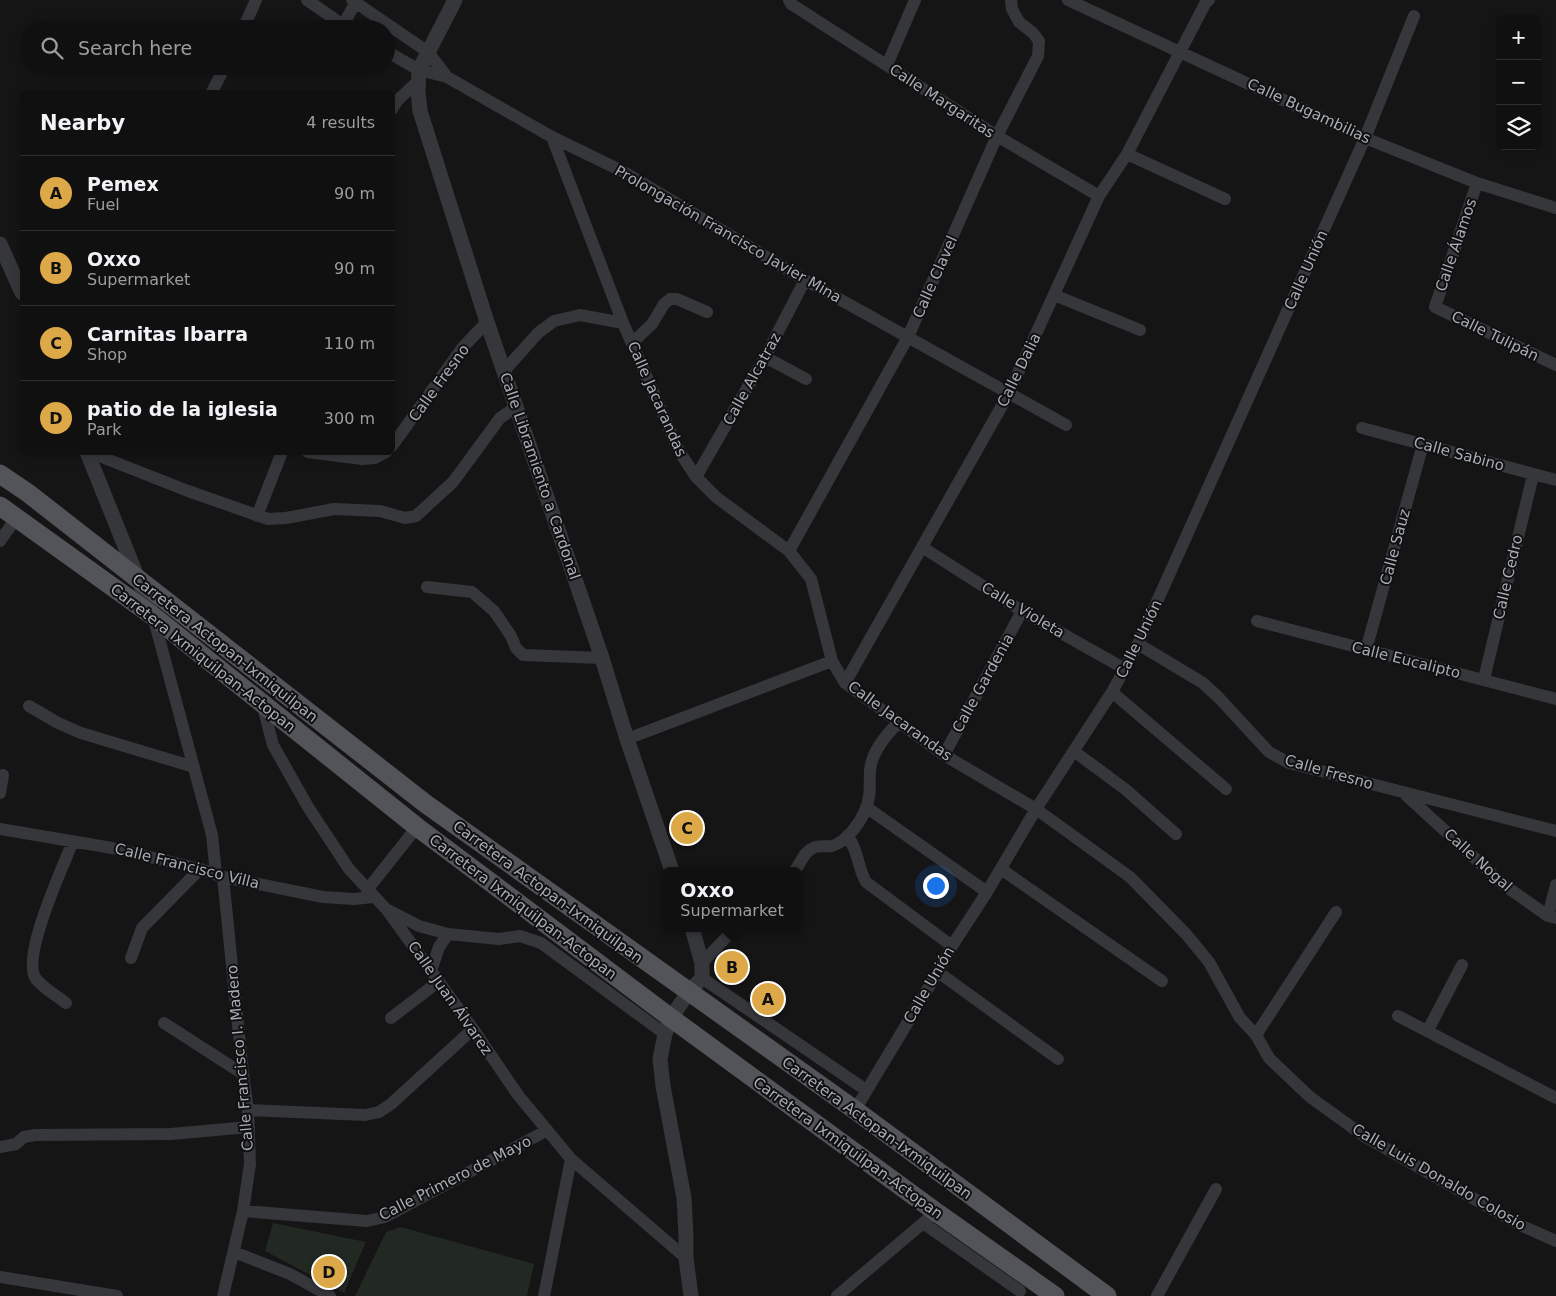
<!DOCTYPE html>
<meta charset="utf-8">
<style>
body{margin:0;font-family:"DejaVu Sans",sans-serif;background:#1e1e1e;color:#f1f3f6}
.controls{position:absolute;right:15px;top:15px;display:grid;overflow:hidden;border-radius:8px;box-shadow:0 2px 12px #0003}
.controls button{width:45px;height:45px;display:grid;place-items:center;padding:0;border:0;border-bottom:1px solid #303030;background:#101010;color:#f1f3f6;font:25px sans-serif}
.you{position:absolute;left:935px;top:885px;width:18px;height:18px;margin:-12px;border:4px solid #fff;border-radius:50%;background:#1a73e8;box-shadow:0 0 0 8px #1a73e833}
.badge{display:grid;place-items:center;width:32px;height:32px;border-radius:50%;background:#dca848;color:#111;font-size:16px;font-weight:700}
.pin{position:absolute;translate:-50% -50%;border:2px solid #fff;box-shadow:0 1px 5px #0006}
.popup{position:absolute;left:662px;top:867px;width:140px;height:65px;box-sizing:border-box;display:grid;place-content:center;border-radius:8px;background:#101010;filter:drop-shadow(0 1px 4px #0005);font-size:16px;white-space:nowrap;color:#9c9d9f}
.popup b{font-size:19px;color:#f1f3f6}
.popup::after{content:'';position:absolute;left:50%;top:100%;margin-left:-10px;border:10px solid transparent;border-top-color:#101010}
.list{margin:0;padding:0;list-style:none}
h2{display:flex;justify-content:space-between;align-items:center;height:65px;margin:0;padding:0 20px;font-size:21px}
h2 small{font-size:16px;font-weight:400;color:#9c9d9f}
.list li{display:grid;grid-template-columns:32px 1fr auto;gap:15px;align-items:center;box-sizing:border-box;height:75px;padding:0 20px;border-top:1px solid #303030}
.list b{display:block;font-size:19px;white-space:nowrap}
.list p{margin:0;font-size:16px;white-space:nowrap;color:#9c9d9f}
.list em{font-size:16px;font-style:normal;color:#9c9d9f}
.icon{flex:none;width:28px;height:28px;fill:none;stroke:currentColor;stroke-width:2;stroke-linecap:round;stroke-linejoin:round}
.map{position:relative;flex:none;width:1556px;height:1296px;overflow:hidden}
.search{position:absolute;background:#101010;box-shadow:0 2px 12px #0003;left:20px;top:20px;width:375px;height:55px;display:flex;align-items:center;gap:12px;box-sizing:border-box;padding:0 18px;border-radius:28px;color:#9c9d9f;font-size:19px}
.panel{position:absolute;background:#101010;box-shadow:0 2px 12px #0003;left:20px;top:90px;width:375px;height:365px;border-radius:8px}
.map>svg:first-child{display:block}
.green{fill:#222822}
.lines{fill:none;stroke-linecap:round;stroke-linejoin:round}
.minor{stroke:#36373b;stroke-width:12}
.tertiary{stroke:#36373b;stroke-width:15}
.primary{stroke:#53545a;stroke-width:19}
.labels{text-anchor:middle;stroke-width:4;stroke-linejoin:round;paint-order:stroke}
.street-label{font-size:15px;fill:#a8acb5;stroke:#101011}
</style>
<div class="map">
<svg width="1556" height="1296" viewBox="0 0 1556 1296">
<rect width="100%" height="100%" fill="#151516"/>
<path class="green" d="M 273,1223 L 366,1242 L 344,1293 L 265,1251 Z
M 401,1227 L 534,1264 L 527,1296 L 355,1296 L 386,1232 Z"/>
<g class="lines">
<path class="minor" d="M 307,0 L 349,29
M 352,0 L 428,52 L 447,77
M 789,0 L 791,4 L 997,136 L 1099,196
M 1068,0 L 1365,138 L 1477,183 L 1556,208
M 343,25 L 357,0
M 243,29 L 256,0
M 386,51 L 419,70 L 447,77 L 552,137 L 622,171 L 805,280 L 1066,425
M 887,65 L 915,0
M 212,92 L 225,66
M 392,109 L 397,101 L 419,80
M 552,137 L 623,323 L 679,451 L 696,477 L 716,497 L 789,551 L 811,579 L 832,661 L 845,683 L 944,755 L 1036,809 L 1130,877 L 1186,934 L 1209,962 L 1240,1018 L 1256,1035 L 1269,1058 L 1310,1097 L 1364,1136 L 1520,1225 L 1556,1241
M 1127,154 L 1225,199
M 1477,183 L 1435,307 L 1556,365
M 1054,295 L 1140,330
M 632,343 L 652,324 L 664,304 L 670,299 L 677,299 L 707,312
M 765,357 L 806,379
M 504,371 L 538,333 L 554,321 L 580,315 L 623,323
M 1362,428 L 1556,480
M 392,446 L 463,347 L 487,322
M 89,452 L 188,491 L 268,519 L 286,518 L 334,509 L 380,511 L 405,518 L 416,516 L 453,482 L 500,418 L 516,407
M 308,452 L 362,459 L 375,458 L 386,452
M 696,477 L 765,357 L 805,280
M 257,516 L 282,452
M 0,541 L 17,517
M 922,547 L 1022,611 L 1125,669
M 789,551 L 908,337 L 997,136 L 1038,56 L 1039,41 L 1033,33 L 1019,22 L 1012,9 L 1011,0
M 427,587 L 472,592 L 494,611 L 511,636 L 516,648 L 523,655 L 602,658
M 153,616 L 212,835 L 216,874
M 1257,621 L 1556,699
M 1138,644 L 1203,683 L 1219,698 L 1269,752 L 1289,763 L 1556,831
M 1366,650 L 1423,444
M 1484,679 L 1533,475
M 845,683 L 1008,395 L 1099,196 L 1127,154 L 1206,2 L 1209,0
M 1112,692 L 1226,789
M 262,703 L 273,745 L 308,807 L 349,869 L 387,910 L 473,1029 L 518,1095 L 571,1159 L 686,1258
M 29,706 L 58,723 L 81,733 L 194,767
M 627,739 L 832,661
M 1075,752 L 1125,789 L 1176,834
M 944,755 L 1022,611
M 0,793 L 3,775
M 1406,795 L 1504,885 L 1548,916 L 1556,918
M 866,807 L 987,892
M 0,829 L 112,848 L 200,869 L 223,877 L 323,897 L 354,899 L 373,897
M 847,836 C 859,850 857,867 866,882 L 952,946
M 1001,869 L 1162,981
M 794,871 C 801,864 803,852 813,848 C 819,845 826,847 832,846 C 846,842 859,824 864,813 C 872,795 869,788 870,771 C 871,752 886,735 899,722
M 367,890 L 417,827
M 388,910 L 419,926 L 448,934 L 499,939 L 520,936 L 541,943 L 665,1034
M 1548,916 L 1556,885
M 131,958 L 142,928 L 200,869
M 702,963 L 735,928
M 431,971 L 439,947 L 448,934
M 938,972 L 1058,1059
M 702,978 L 866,1090
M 66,1003 C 57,996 43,988 36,979 C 20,958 64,865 73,841
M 1398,1016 L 1556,1098
M 391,1018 L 438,982
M 164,1023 L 243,1074
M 1428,1030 L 1462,965
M 1256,1035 L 1336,912
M 248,1110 L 365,1115 L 379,1112 L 391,1104 L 473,1029
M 855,1110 L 938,972 L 952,946 L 987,892 L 1036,809 L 1112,692 L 1138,644 L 1365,138 L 1414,16
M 0,1147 L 16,1144 L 24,1137 L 35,1135 L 171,1134 L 249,1127
M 243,1211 L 367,1221 L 385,1217 L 546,1131
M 923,1223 L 1020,1291
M 234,1252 L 290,1274 L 330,1296
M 0,1277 L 117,1296
M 223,1296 L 243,1211 L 250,1164 L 248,1110 L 243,1074 L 223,877
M 544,1296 L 571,1159
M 837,1296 L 936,1212
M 1157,1296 L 1216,1189"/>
<path class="tertiary" d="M 455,0 L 419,70 L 418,91 L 420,111 L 487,322 L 602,658 L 627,739 L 672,871
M 0,244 L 22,293
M 87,452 L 153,616
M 691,1296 L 686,1258 L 686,1235 L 684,1198 L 663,1086 L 660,1059 L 665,1034 L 671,1018 L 688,993 L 702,978 L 702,963 L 692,928"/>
<path class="primary" d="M 0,474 L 28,493 L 426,804 L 855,1110 L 1107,1296
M 0,506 L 153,616 L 417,827 L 671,1018 L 936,1212 L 1055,1296"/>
</g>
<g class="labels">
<g class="street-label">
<text transform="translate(942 101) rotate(33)" y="5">Calle Margaritas</text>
<text transform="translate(1309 111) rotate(25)" y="5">Calle Bugambilias</text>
<text transform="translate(728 234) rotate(30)" y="5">Prolongación Francisco Javier Mina</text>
<text transform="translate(1456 245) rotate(-71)" y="5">Calle Álamos</text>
<text transform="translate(1306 270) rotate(-66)" y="5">Calle Unión</text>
<text transform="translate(935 277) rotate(-66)" y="5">Calle Clavel</text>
<text transform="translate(1495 336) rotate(26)" y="5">Calle Tulipán</text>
<text transform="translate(1019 370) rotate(-64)" y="5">Calle Dalia</text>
<text transform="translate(752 379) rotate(-61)" y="5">Calle Alcatraz</text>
<text transform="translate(439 383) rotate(-54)" y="5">Calle Fresno</text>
<text transform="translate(657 399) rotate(66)" y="5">Calle Jacarandas</text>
<text transform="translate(1459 454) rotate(15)" y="5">Calle Sabino</text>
<text transform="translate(540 476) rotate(71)" y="5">Calle Libramiento a Cardonal</text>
<text transform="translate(1395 547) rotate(-75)" y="5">Calle Sauz</text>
<text transform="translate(1508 577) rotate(-77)" y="5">Calle Cedro</text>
<text transform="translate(1023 610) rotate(31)" y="5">Calle Violeta</text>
<text transform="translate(1139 639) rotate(-64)" y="5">Calle Unión</text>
<text transform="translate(225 648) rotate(38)" y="5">Carretera Actopan-Ixmiquilpan</text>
<text transform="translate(203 658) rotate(38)" y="5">Carretera Ixmiquilpan-Actopan</text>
<text transform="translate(1406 660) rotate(14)" y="5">Calle Eucalipto</text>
<text transform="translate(983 683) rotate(-61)" y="5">Calle Gardenia</text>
<text transform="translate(900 721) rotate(36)" y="5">Calle Jacarandas</text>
<text transform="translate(1329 772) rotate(16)" y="5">Calle Fresno</text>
<text transform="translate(1478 860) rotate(42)" y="5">Calle Nogal</text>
<text transform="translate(187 866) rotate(14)" y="5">Calle Francisco Villa</text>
<text transform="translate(548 892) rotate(36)" y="5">Carretera Actopan-Ixmiquilpan</text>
<text transform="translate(523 907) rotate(37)" y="5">Carretera Ixmiquilpan-Actopan</text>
<text transform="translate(929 985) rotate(-60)" y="5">Calle Unión</text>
<text transform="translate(450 998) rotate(55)" y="5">Calle Juan Álvarez</text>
<text transform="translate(240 1058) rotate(-95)" y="5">Calle Francisco I. Madero</text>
<text transform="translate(877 1128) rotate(36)" y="5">Carretera Actopan-Ixmiquilpan</text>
<text transform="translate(848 1148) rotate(36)" y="5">Carretera Ixmiquilpan-Actopan</text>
<text transform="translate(1439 1177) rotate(30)" y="5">Calle Luis Donaldo Colosio</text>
<text transform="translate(455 1178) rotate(-27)" y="5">Calle Primero de Mayo</text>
</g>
</g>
</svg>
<div class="controls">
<button>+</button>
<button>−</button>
<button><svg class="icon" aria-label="layers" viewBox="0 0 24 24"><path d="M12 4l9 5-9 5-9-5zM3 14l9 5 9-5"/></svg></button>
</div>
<div class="you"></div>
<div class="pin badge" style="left:768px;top:999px">A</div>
<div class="pin badge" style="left:732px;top:967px">B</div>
<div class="popup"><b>Oxxo</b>Supermarket</div>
<div class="pin badge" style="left:687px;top:828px">C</div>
<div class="pin badge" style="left:329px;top:1272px">D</div>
<div class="search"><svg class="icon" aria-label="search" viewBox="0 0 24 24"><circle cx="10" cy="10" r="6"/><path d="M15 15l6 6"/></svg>Search here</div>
<section class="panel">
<h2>Nearby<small>4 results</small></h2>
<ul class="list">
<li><span class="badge">A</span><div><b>Pemex</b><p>Fuel</p></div><em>90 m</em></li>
<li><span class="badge">B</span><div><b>Oxxo</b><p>Supermarket</p></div><em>90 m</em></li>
<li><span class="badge">C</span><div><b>Carnitas Ibarra</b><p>Shop</p></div><em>110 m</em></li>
<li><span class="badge">D</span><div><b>patio de la iglesia</b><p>Park</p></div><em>300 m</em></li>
</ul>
</section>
</div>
